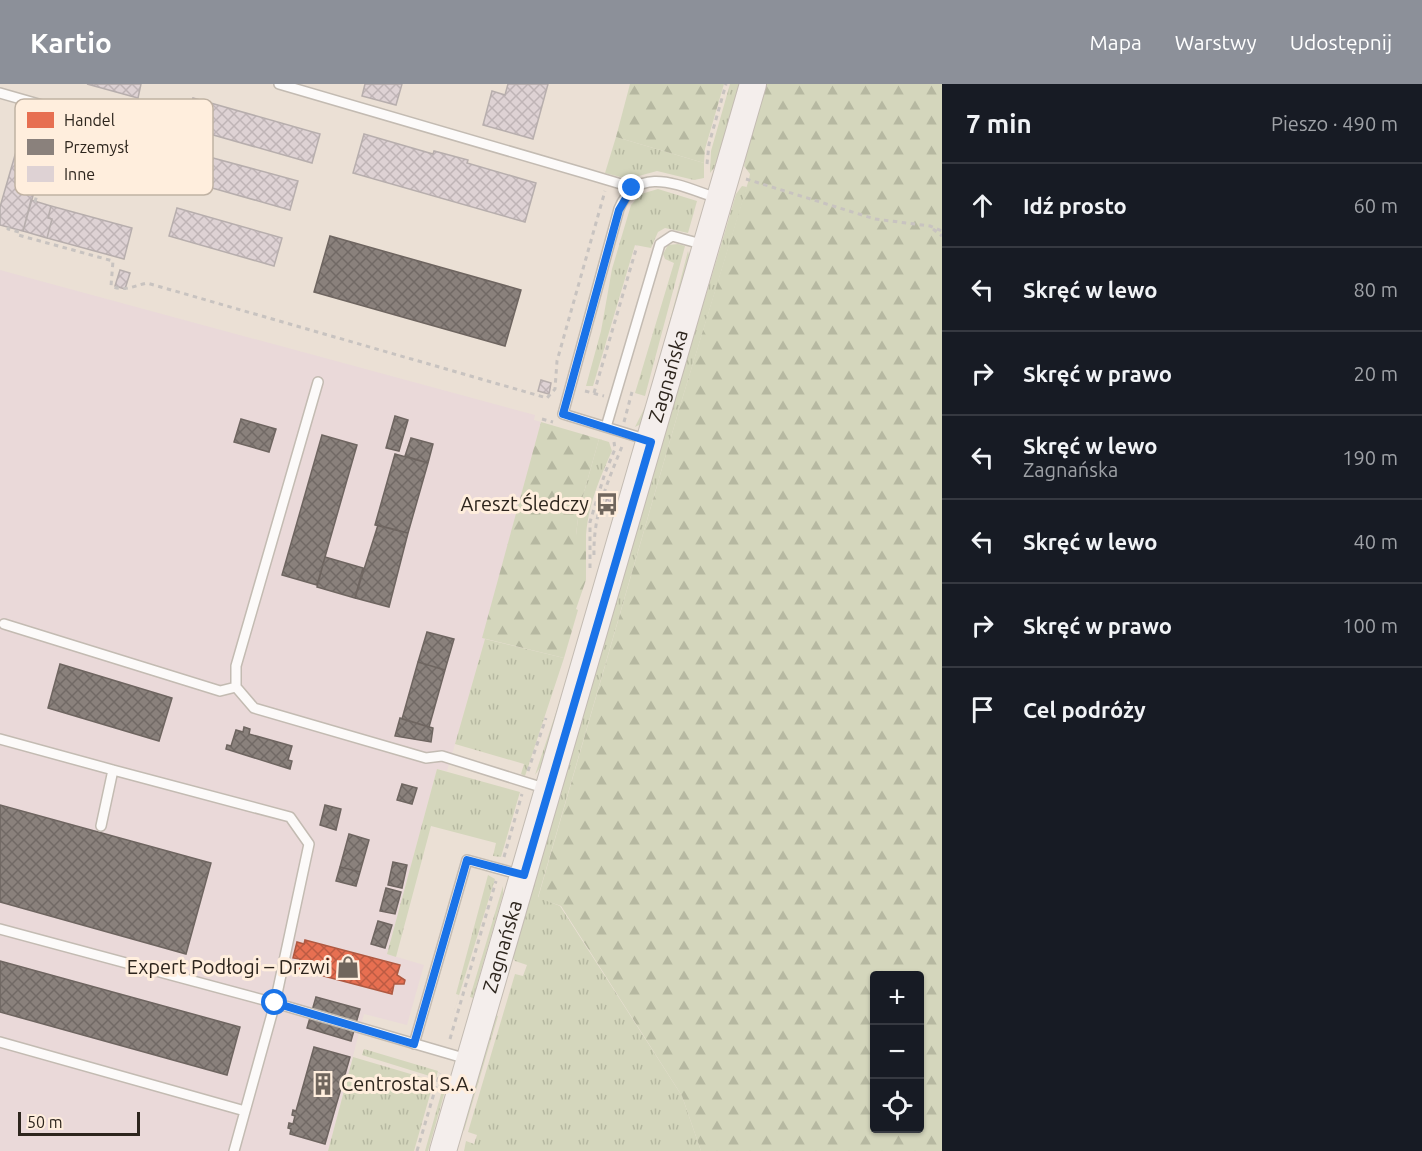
<!DOCTYPE html>
<html lang="pl">
<meta charset="utf-8">
<style>
body{margin:0;font-family:Ubuntu,sans-serif;background:#20242c;color:#f1f3f6}
.controls{position:absolute;right:18px;bottom:18px;display:grid;overflow:hidden;border-radius:6px;box-shadow:0 2px 4px #0004}
.controls button{width:54px;height:54px;display:grid;place-items:center;padding:0;border:0;border-bottom:2px solid #363941;background:#171b24;color:#f1f3f6;font:30px sans-serif}
.scale{position:absolute;left:18px;bottom:15px;width:122px;box-sizing:border-box;padding-left:6px;border:3px solid #2d251d;border-top:0;font-size:16px;line-height:21px;white-space:nowrap;color:#2d251d;-webkit-text-stroke:4px #fed;paint-order:stroke}
.stop{position:absolute;width:18px;height:18px;margin:-14px;border:4px solid #1a73e8;border-radius:50%;background:#fff}
.stop.end{background:#1a73e8;border-color:#fff;box-shadow:0 2px 6px #0008}
.list{margin:0;padding:0;list-style:none}
h2{display:flex;justify-content:space-between;align-items:center;height:78px;margin:0;padding:0 24px;font-size:26px}
h2 small{font-size:20px;font-weight:400;color:#9ea1a6}
.list li{display:grid;grid-template-columns:39px 1fr auto;gap:18px;align-items:center;box-sizing:border-box;height:84px;padding:0 24px;border-top:2px solid #363941}
.list b{display:block;font-size:22px;white-space:nowrap}
.list p{margin:0;font-size:20px;white-space:nowrap;color:#9ea1a6}
.list em{font-size:20px;font-style:normal;color:#9ea1a6}
.icon{flex:none;width:33px;height:33px;fill:none;stroke:currentColor;stroke-width:2;stroke-linecap:round;stroke-linejoin:round}
.map{position:relative;flex:none;width:942px;height:1067px;overflow:hidden}
header{display:flex;align-items:center;gap:36px;box-sizing:border-box;height:84px;padding:0 30px;background:#8c9099;color:#fff}
header strong{font-size:28px}
nav{display:flex;gap:33px;margin-inline-start:auto;font-size:21px}
main{display:flex}
aside{flex:1;background:#171b24}
.map>svg:first-child{display:block}
.industrial{fill:#ead9d9}
.grass{fill:url(#grass-tufts)}
.forest{fill:url(#forest-firs);fill-rule:evenodd}
.shops{fill:url(#shops-cross-hatch);stroke:#af5941;stroke-width:1.5}
.industry{fill:url(#industry-cross-hatch);stroke:#6e6560;stroke-width:1.5}
.building{fill:url(#building-cross-hatch);stroke:#b7aead;stroke-width:1.5}
.lines{fill:none;stroke-linecap:round;stroke-linejoin:round}
.lane-casing{stroke:#c3bbb2;stroke-width:12}
.secondary-casing{stroke:#c3bbb2;stroke-width:28}
.path{stroke:#c8c3c0;stroke-width:3;stroke-dasharray:4.5 4.5;stroke-linecap:butt}
.lane{stroke:#fcfaf9;stroke-width:9}
.secondary{stroke:#f4eeec;stroke-width:26}
.route{stroke:#1a73e8;stroke-width:8}
.labels{text-anchor:middle;stroke-width:6;stroke-linejoin:round;paint-order:stroke}
.street-label{font-size:20px;fill:#2d251d;stroke:#fed}
.poi-label{font-size:20px;fill:#2d251d;stroke:#fed;text-anchor:end}
.key{fill:#fed;stroke:#c0b2a3;stroke-width:1.5}
.key-label{font-size:16px;fill:#2d251d}
</style>
<header>
<strong>Kartio</strong>
<nav><a>Mapa</a><a>Warstwy</a><a>Udostępnij</a></nav>
</header>
<main>
<div class="map">
<svg width="942" height="1067" viewBox="0 0 942 1067">
<defs>
<pattern id="grass-tufts" width="24" height="20" patternUnits="userSpaceOnUse" patternTransform="scale(1.5)"><rect width="24" height="20" fill="#d4d6bc"/><path d="M3 7l-1-3M5 7V3M7 7l1-3M15 17l-1-3M17 17v-4M19 17l1-3" fill="none" stroke="#b6b8a1"/></pattern>
<pattern id="forest-firs" width="22" height="20" patternUnits="userSpaceOnUse" patternTransform="scale(1.5)"><rect width="22" height="20" fill="#d4d6bc"/><path d="M5 1l3.5 6h-7zM16 11l3.5 6h-7z" fill="#b6b8a1"/></pattern>
<pattern id="shops-cross-hatch" width="8" height="8" patternUnits="userSpaceOnUse" patternTransform="scale(1.5)"><rect width="8" height="8" fill="#e76f51"/><path d="M0 0l8 8M0 8l8-8" fill="none" stroke="#bc5b43"/></pattern>
<pattern id="industry-cross-hatch" width="8" height="8" patternUnits="userSpaceOnUse" patternTransform="scale(1.5)"><rect width="8" height="8" fill="#8a817c"/><path d="M0 0l8 8M0 8l8-8" fill="none" stroke="#716965"/></pattern>
<pattern id="building-cross-hatch" width="8" height="8" patternUnits="userSpaceOnUse" patternTransform="scale(1.5)"><rect width="8" height="8" fill="#ded2d4"/><path d="M0 0l8 8M0 8l8-8" fill="none" stroke="#bfb4b6"/></pattern>
</defs>
<rect width="100%" height="100%" fill="#ebe0d5"/>
<path class="industrial" d="M 0,186 L 535,331 L 534,336 L 541,338 L 483,553 L 485,555 L 455,660 L 447,687 L 437,685 L 387,870 L 424,881 L 407,941 L 364,930 L 328,1067 L 0,1067 Z"/>
<path class="grass" d="M 730,0 L 745,0 L 716,82 L 710,89 L 711,67 Z
M 616,53 L 704,79 L 704,94 L 694,96 L 657,87 L 628,95 L 605,89 Z
M 742,102 L 747,103 L 680,322 L 538,813 L 560,822 L 682,1012 L 701,1067 L 464,1067 L 466,1057 L 474,1060 L 477,1051 L 468,1048 L 515,890 L 523,892 L 527,881 L 515,877 L 512,873 C 550,747 583,619 620,493 C 658,365 699,238 736,110 Z
M 658,105 L 697,117 L 688,149 L 665,144 L 658,148 L 651,164 L 635,161 L 593,302 L 586,302 L 601,247 L 612,185 L 631,121 L 641,110 Z
M 678,160 L 685,162 L 645,312 L 635,309 L 674,179 L 665,175 L 663,170 L 668,161 Z
M 688,167 L 690,175 L 645,338 L 635,343 L 650,313 Z
M 599,355 L 609,358 L 612,367 C 600,393 588,422 586,451 L 576,451 L 579,426 Z
M 485,555 L 564,574 L 525,692 L 521,690 L 524,680 L 455,660 Z
M 577,573 L 541,682 L 535,691 L 573,578 Z
M 437,685 L 520,708 L 501,773 L 493,772 L 496,759 L 431,742 L 396,873 L 387,870 Z
M 488,791 L 495,795 L 447,950 L 459,911 L 456,910 Z
M 503,802 L 503,810 L 473,914 L 470,913 Z
M 496,931 L 498,932 L 464,1047 L 462,1044 Z
M 364,965 L 438,987 L 436,994 L 362,971 Z
M 353,973 L 431,996 L 433,1000 L 414,1067 L 328,1067 Z
M 445,996 L 445,1007 L 428,1067 L 425,1067 Z"/>
<path class="forest" d="M 630,0 L 724,0 L 705,65 L 704,79 L 616,53 Z
M 761,0 L 942,0 L 942,1067 L 701,1067 L 682,1012 L 561,822 L 538,814 L 680,322 L 749,95 L 750,90 L 744,82 ZM 874,892 L 920,892 L 920,1044 L 874,1044 Z
M 541,338 L 599,355 L 579,426 L 576,451 L 586,451 L 586,496 L 576,525 L 578,526 L 564,574 L 482,554 Z"/>
<path class="shops" d="M 305,856 L 400,881 L 397,891 L 405,896 L 404,900 L 394,900 L 392,910 L 297,885 L 300,875 L 293,874 L 297,858 L 304,860 Z"/>
<path class="industry" d="M 330,152 L 521,206 L 505,262 L 314,208 Z
M 395,332 L 408,336 L 399,367 L 386,364 Z
M 241,335 L 276,345 L 269,368 L 234,358 Z
M 322,351 L 357,361 L 317,501 L 282,491 Z
M 411,354 L 433,360 L 428,379 L 405,372 Z
M 395,370 L 428,379 L 408,449 L 375,441 Z
M 378,441 L 408,449 L 389,523 L 355,514 Z
M 325,473 L 363,484 L 355,514 L 317,503 Z
M 427,548 L 454,555 L 445,586 L 418,578 Z
M 418,578 L 445,586 L 429,643 L 402,635 Z
M 60,580 L 172,614 L 159,657 L 48,624 Z
M 400,634 L 433,644 L 431,658 L 395,652 Z
M 244,643 L 250,645 L 249,650 L 292,662 L 288,676 L 292,677 L 290,685 L 226,665 L 227,661 L 231,662 L 236,646 L 243,648 Z
M 402,700 L 417,704 L 412,720 L 397,716 Z
M 0,721 L 211,779 L 186,870 L 0,818 Z
M 325,721 L 341,725 L 336,746 L 320,741 Z
M 349,750 L 369,756 L 360,788 L 340,783 Z
M 393,778 L 407,781 L 402,804 L 388,801 Z
M 340,783 L 360,788 L 356,802 L 336,797 Z
M 386,804 L 401,808 L 395,830 L 380,827 Z
M 378,837 L 392,841 L 385,864 L 371,860 Z
M 0,877 L 240,943 L 227,991 L 0,928 Z
M 316,913 L 360,925 L 351,957 L 307,944 Z
M 314,963 L 350,973 L 325,1060 L 290,1050 L 291,1045 L 288,1044 L 289,1039 L 293,1040 L 295,1032 L 292,1031 L 293,1026 L 296,1027 Z"/>
<path class="building" d="M 87,0 L 141,0 L 138,14 Z
M 365,0 L 402,0 L 396,21 L 362,12 Z
M 508,0 L 548,0 L 533,55 L 483,41 L 492,7 L 505,11 Z
M 193,14 L 320,50 L 312,79 L 185,43 Z
M 22,47 L 49,55 L 23,147 L 0,141 L 0,123 Z
M 364,50 L 433,70 L 434,67 L 468,76 L 467,79 L 536,99 L 525,138 L 353,89 Z
M 213,74 L 298,97 L 290,126 L 205,102 Z
M 31,116 L 51,122 L 48,134 L 52,135 L 47,154 L 23,147 Z
M 51,122 L 132,144 L 124,175 L 47,154 L 52,135 L 48,134 Z
M 177,124 L 282,154 L 274,182 L 169,152 Z
M 120,186 L 130,189 L 125,205 L 115,202 Z
M 541,296 L 551,299 L 549,310 L 538,307 Z
M 607,413 L 612,414 L 608,427 L 604,426 Z"/>
<g class="lines">
<g class="lane-casing">
<path id="lane" d="M 279,0 L 584,89 L 621,100 L 630,106
M 0,9 L 63,27
M 318,298 L 236,582 L 236,603 L 254,624 L 426,674 L 442,672 L 547,705
M 606,343 L 660,160 L 672,152 L 705,161
M 648,356 L 563,330 L 619,125 C 638,78 682,103 717,114
M 4,540 L 220,607 L 236,603
M 0,655 L 113,686
M 101,742 L 113,686 L 290,733 L 309,760 L 275,919 L 467,975
M 0,845 L 275,919 L 234,1067
M 0,958 L 245,1027
M 414,960 L 467,776 L 522,791"/>
</g>
<g class="secondary-casing">
<g id="secondary">
<path id="s1" d="M 443,1067 L 753,0"/>
</g>
</g>
<path class="path" d="M 707,80 L 709,60 L 726,0
M 746,95 L 875,135 L 930,142 L 942,147
M 35,118 L 56,38
M 9,143 L 8,145 L 19,148 L 18,151 L 113,177 L 111,202 C 125,208 133,202 147,199 L 547,314 L 555,305 L 557,277 L 605,107
M 933,145 L 942,152
M 585,307 L 604,312
M 594,309 L 637,162
M 542,335 L 553,338
M 624,338 L 632,308
M 594,471 C 593,430 608,397 623,360
M 590,484 L 590,438 L 605,389 L 615,365 L 614,358
M 528,687 L 546,634
M 504,773 L 522,710
M 450,955 L 496,797
M 417,1067 L 440,989"/>
<use href="#lane" class="lane"/>
<use href="#secondary" class="secondary"/>
</g>
<g class="lines">
<path class="route" d="M 275,919 L 414,960 L 467,776 L 524,791 L 651,358 L 563,330 L 619,126 L 632,104"/>
</g>
<defs>
<g id="bus-bare" transform="scale(1.8)"><path d="M-5-6H5V4H4V6H2V4H-2V6H-4V4H-5ZM-3.5-4V0h7V-4ZM-3.5 1.2v1.5H-2V1.2ZM2 1.2v1.5H3.5V1.2Z" fill="#70665d" stroke="#fed" stroke-width="2.5" paint-order="stroke"/></g>
<g id="shop-bare" transform="scale(1.8)"><path d="M-5-2.5h2.3a2.7 3.5 0 0 1 5.4 0H5L5.5 6h-11ZM-1.5-2.5h3a1.5 2.3 0 0 0-3 0Z" fill="#70665d" stroke="#fed" stroke-width="2.5" paint-order="stroke"/></g>
<g id="building-bare" transform="scale(1.8)"><path d="M-4-6H4V6H1V3H-1V6H-4ZM-2.5-4.3h1.7v1.8h-1.7ZM.8-4.3h1.7v1.8H.8ZM-2.5-1h1.7V.8h-1.7ZM.8-1h1.7V.8H.8Z" fill="#70665d" stroke="#fed" stroke-width="2.5" paint-order="stroke"/></g>
</defs>
<g fill-rule="evenodd">
<use href="#bus-bare" x="607" y="420"/>
<use href="#shop-bare" x="348" y="883"/>
<use href="#building-bare" x="323" y="1000"/>
</g>
<g class="labels">
<g class="street-label">
<text dy="7" stroke="none"><textPath href="#s1" startOffset="807">Zagnańska</textPath></text>
<text dy="7" stroke="none"><textPath href="#s1" startOffset="213">Zagnańska</textPath></text>
</g>
<g class="poi-label">
<text x="589" y="427">Areszt Śledczy</text>
<text x="330" y="890">Expert Podłogi – Drzwi</text>
<text x="341" y="1007" text-anchor="start">Centrostal S.A.</text>
</g>
</g>
<rect x="15" y="15" width="198" height="96" rx="9" class="key"/>
<rect x="27" y="28" width="27" height="16" fill="#e76f51"/>
<rect x="27" y="55" width="27" height="16" fill="#8a817c"/>
<rect x="27" y="82" width="27" height="16" fill="#ded2d4"/>
<g class="key-label">
<text x="64" y="42">Handel</text>
<text x="64" y="69">Przemysł</text>
<text x="64" y="96">Inne</text>
</g>
</svg>
<div class="controls">
<button>+</button>
<button>−</button>
<button><svg class="icon" aria-label="locate" viewBox="0 0 24 24"><circle cx="12" cy="12" r="6"/><path d="M12 2v4M12 18v4M2 12h4M18 12h4"/></svg></button>
</div>
<div class="scale">50 m</div>
<div class="stop" style="left:275px;top:919px"></div>
<div class="stop end" style="left:632px;top:104px"></div>
</div>
<aside>
<h2>7 min<small>Pieszo · 490 m</small></h2>
<ul class="list">
<li><svg class="icon" aria-label="ahead" viewBox="0 0 24 24"><path d="M12 20V5M6 11l6-6 6 6"/></svg><div><b>Idź prosto</b></div><em>60 m</em></li>
<li><svg class="icon" aria-label="left" viewBox="0 0 24 24"><path d="M17 20v-9H6M10 6l-5 5 5 5"/></svg><div><b>Skręć w lewo</b></div><em>80 m</em></li>
<li><svg class="icon" aria-label="right" viewBox="0 0 24 24"><path d="M7 20v-9h11M14 6l5 5-5 5"/></svg><div><b>Skręć w prawo</b></div><em>20 m</em></li>
<li><svg class="icon" aria-label="left" viewBox="0 0 24 24"><path d="M17 20v-9H6M10 6l-5 5 5 5"/></svg><div><b>Skręć w lewo</b><p>Zagnańska</p></div><em>190 m</em></li>
<li><svg class="icon" aria-label="left" viewBox="0 0 24 24"><path d="M17 20v-9H6M10 6l-5 5 5 5"/></svg><div><b>Skręć w lewo</b></div><em>40 m</em></li>
<li><svg class="icon" aria-label="right" viewBox="0 0 24 24"><path d="M7 20v-9h11M14 6l5 5-5 5"/></svg><div><b>Skręć w prawo</b></div><em>100 m</em></li>
<li><svg class="icon" aria-label="arrive" viewBox="0 0 24 24"><path d="M6 21V4h12l-3 4 3 4H6"/></svg><div><b>Cel podróży</b></div></li>
</ul>
</aside>
</main>
